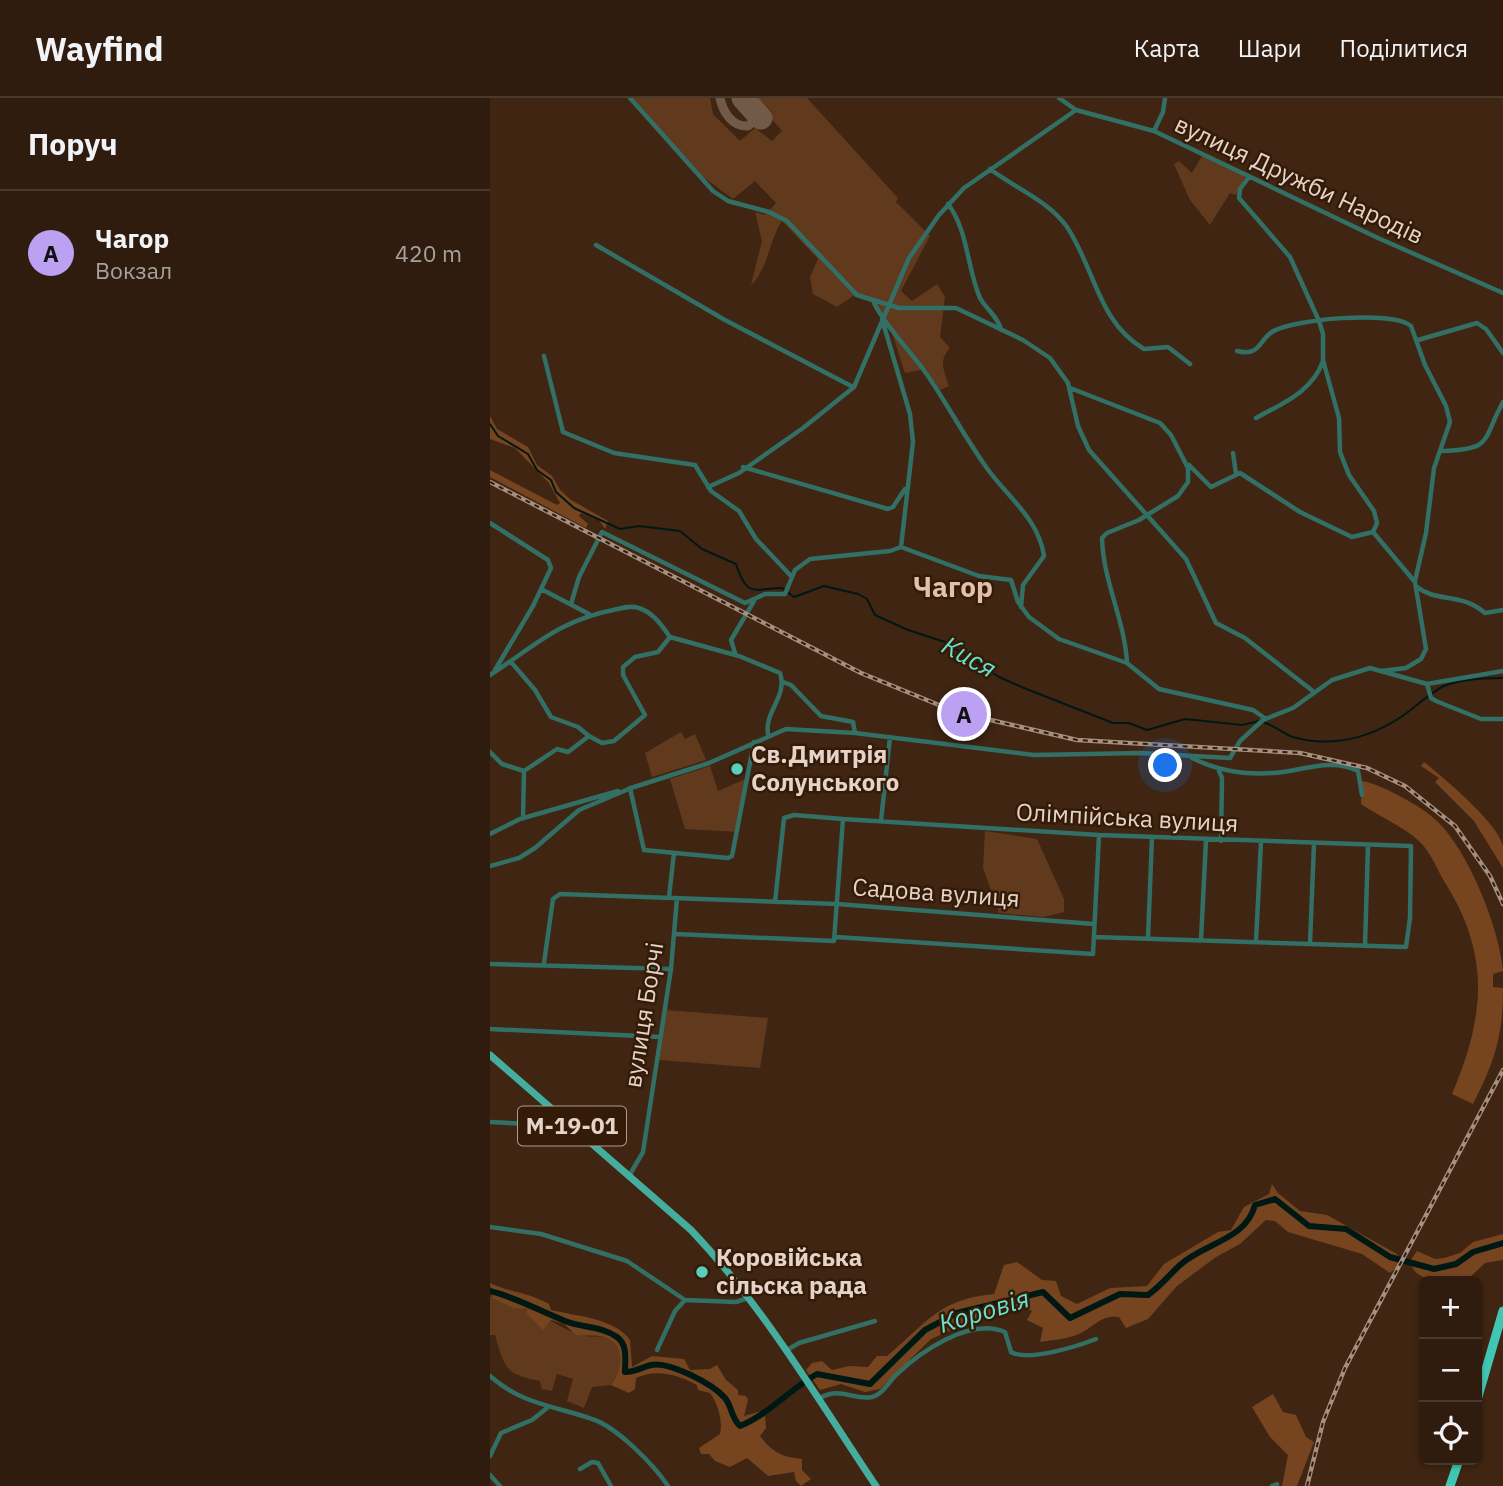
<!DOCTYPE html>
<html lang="uk">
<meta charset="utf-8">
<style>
body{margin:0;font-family:"IBM Plex Sans",sans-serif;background:#3b291c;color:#f1f3f6}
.controls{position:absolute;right:21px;bottom:21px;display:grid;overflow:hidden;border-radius:10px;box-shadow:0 2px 5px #0004}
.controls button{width:63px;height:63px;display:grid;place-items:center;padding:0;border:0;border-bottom:2px solid #4a3a2e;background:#2f1c0e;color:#f1f3f6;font:35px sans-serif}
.you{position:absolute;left:676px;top:668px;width:24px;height:24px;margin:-18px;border:5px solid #fff;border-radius:50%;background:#1a73e8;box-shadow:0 0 0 10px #1a73e833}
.badge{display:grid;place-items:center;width:46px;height:46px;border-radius:50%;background:#bca0f2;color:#111;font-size:23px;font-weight:700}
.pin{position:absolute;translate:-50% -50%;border:4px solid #fff;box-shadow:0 2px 7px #0006}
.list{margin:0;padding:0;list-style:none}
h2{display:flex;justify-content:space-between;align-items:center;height:91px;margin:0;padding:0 28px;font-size:30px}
h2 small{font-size:23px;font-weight:400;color:#a7a19e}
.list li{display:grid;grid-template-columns:46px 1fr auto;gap:21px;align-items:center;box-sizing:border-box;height:126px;padding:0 28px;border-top:2px solid #4a3a2e}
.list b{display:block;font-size:26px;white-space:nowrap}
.list p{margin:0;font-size:23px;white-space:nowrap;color:#a7a19e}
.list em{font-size:23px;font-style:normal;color:#a7a19e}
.icon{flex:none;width:38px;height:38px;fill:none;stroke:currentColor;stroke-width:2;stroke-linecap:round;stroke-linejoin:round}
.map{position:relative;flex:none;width:1013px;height:1388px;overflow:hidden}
header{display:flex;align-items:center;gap:42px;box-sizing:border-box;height:98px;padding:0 35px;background:#2f1c0e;border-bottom:2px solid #4a3a2e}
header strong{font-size:33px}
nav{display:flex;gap:38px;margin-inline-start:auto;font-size:24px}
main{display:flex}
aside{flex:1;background:#2f1c0e}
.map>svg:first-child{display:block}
.green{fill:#613a1e}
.forest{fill:#76451f}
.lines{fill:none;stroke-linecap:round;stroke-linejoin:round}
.stream{stroke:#001814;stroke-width:2}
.river{stroke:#001814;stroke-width:6}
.taxiway{stroke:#725a49;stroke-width:9}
.runway{stroke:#725a49;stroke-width:23}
.minor{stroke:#326f65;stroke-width:4.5}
.major{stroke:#44ad9d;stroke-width:7}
.highway{stroke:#42c6b4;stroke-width:9}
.rail-casing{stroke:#a48f80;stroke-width:4.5}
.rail{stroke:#341b08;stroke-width:2;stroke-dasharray:5;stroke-linecap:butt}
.poi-dot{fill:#5acebc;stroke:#341b08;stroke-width:2.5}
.labels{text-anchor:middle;stroke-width:5;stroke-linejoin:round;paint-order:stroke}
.shield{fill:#341b08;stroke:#b09c8e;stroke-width:2}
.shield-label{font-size:23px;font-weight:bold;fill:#e5d3c8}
.street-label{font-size:24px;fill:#e5d3c8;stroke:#341b08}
.poi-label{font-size:24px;font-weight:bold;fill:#e5d3c8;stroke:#341b08;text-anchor:start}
.water-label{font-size:26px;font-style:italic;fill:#66e3d0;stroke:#341b08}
.quarter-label{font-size:28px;font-weight:bold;fill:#e2c0aa;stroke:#341b08}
</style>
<header>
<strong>Wayfind</strong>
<nav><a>Карта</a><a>Шари</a><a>Поділитися</a></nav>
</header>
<main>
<aside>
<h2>Поруч<small></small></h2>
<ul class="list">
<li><span class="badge">A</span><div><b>Чагор</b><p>Вокзал</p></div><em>420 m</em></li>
</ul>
</aside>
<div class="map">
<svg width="1013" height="1388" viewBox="0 0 1013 1388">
<rect width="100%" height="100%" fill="#3f2512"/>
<path class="green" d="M 143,0 L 220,0 L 223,16 L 250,43 L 265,30 L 282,43 L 292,33 L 279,18 L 282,14 L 268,0 L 317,0 L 408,100 L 406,104 L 440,138 L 411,193 L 422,203 L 447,186 L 455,199 L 450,239 L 460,250 C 448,263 454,273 459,288 L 450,292 L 436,271 L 415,275 L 400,229 L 386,206 L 363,198 L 347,209 L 323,196 L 320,179 L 328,161 L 292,123 C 279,142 278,172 261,187 L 272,143 L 265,114 L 275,117 L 286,105 L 265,83 L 243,101 L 208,75 Z
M 712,58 L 756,78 L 746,97 L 740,95 L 720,127 L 700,102 L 684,66 L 689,63 L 702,75 Z
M 191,634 L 195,641 L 205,636 L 216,662 L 162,679 L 155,655 Z
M 220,668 L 228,693 L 258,680 L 249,734 L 195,731 L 180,681 Z
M 495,733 L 547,741 L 574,801 L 574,814 L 554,819 L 509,815 L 493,770 Z
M 176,912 L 278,920 L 270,970 L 169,962 Z
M 0,1198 C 13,1208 27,1207 41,1213 C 57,1220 75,1232 90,1237 C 99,1240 109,1237 118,1240 C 139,1247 130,1274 121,1287 L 102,1289 L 94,1310 L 77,1303 L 83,1281 L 67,1276 L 62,1293 L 52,1291 L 50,1283 C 15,1276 15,1271 5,1237 L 0,1237 Z"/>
<path class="forest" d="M 0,318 L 7,331 L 38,349 L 47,367 L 62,378 L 70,392 L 81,402 L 118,423 L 115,431 L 109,422 L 91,415 L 89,418 L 98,426 L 96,430 L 0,379 L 0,372 L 67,407 L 70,405 L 59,385 L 25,350 L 0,341 Z
M 934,664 C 954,680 1008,725 1013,748 C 1013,755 1013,763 1013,770 L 984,723 L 945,684 L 949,680 L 931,668 Z
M 872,683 C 891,686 933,709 947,723 C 979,754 1009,829 1013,873 L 1003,876 L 1003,889 L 1013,890 C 1013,938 1005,963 983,1006 L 962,996 C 995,918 1001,857 954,783 C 945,768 942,756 929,743 C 911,727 890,719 871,706 Z
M 782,1086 L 788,1095 L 810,1113 L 837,1117 L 907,1156 L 910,1161 L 908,1168 L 900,1175 L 872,1156 L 798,1134 L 785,1123 L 776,1122 L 750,1146 L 726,1159 L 687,1188 L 658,1221 L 636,1230 L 629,1219 C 609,1217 605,1229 589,1236 C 577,1241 563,1242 550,1244 L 553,1230 L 537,1222 L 542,1213 L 531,1208 L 517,1210 L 509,1217 L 491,1219 L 441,1241 L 390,1291 L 375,1294 L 351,1286 L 330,1292 L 316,1272 L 322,1265 L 332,1263 L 342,1272 L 359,1268 L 378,1269 L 387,1258 L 397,1258 C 437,1225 448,1201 504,1196 L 514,1167 L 527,1164 L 552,1182 L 566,1183 L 571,1198 L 587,1206 L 620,1190 L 657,1188 L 674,1166 L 728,1134 L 741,1132 L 754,1109 L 779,1096 Z
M 1013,1136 L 1013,1162 L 995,1165 L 976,1183 C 958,1184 924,1186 920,1163 L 927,1153 L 945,1161 L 954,1160 L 970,1155 L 983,1144 Z
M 0,1185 C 19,1194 39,1195 59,1206 L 61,1212 C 85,1218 125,1220 140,1242 L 142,1269 L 162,1258 L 194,1261 L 200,1272 L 220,1271 L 227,1267 L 236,1282 L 248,1292 L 248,1297 L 256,1298 L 258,1302 L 254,1318 L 268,1314 L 275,1317 L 276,1330 L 270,1338 C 282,1354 291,1359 312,1361 L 312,1372 L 321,1381 L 311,1388 L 306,1383 L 304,1374 L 278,1378 L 257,1360 L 240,1369 L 225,1363 L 219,1356 L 211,1356 L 209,1350 L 230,1336 C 233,1324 228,1305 220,1295 L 208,1292 L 207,1287 C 190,1277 165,1270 146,1280 L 145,1291 L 139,1295 L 121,1287 C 133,1270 137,1242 109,1238 C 102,1237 94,1238 86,1237 L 74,1226 L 61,1222 L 53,1232 L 37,1216 L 37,1211 L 23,1210 L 2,1200 Z
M 783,1296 L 793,1314 L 806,1317 L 816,1339 L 824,1344 L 807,1388 L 792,1388 L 798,1357 L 780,1339 L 762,1309 Z"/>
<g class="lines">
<path class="stream" d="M 0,326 L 8,338 L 38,356 L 47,372 L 61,382 L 66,394 L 84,410 L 130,431 L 149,428 L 190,433 L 212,451 L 246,466 C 257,500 263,491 292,490 L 304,499 L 334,488 L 368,496 L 377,501 L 385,517 L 418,532 L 455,544 L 509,579 L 534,590 L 623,625 L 639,625 L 657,632 L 695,621 L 752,627 L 769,623
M 775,625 C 786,628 795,637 803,639 C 848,652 893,636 928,606 C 937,599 944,593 954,588 C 971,581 995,580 1013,580"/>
<path class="river" d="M 0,1193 C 27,1200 50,1213 75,1223 C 92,1230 112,1228 127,1239 C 138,1247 135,1262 135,1274 C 146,1274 152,1269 161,1267 C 179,1263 223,1286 235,1300 C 242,1308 241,1320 250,1328 C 279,1316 300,1291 327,1276 L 380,1286 L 435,1232 L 467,1215 L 553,1194 L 580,1220 L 630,1196 L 658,1197 C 671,1188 679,1177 690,1167 C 714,1145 756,1142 765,1107 L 785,1101 L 819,1128 L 856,1131 L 900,1159 L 944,1171 L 966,1166 L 983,1154 L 1013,1145"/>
<path class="taxiway" d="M 230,0 C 233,14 242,29 258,28 L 270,18"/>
<path class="runway" d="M 253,0 L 271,20"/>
<path class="minor" d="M 140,0 L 223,93 L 238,103 L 279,114 L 297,123 L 367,197 L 409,210 L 466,210 L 533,242 L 560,260 L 578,285 L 588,328 L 599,352 L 696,461 L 726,525 L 755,540 L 824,594
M 569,0 L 586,12 L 664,33 L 888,140 L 1013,195
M 664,33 L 673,14 L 675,0
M 500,71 C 525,90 559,103 577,129 C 605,171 608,224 654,251 L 678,249 L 700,266
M 759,79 L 750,91 L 749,100 L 800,159 L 829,223 L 833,236 L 833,262 L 849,320 L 850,354 L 859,377 L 884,413 L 887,425 L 883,434 L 925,484 L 936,551 L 931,561 L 916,570 L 891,573
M 458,106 C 478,132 477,170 490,200 C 496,211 509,220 511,232
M 106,147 L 235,222 L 363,289
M 384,205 C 397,231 421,253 438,278 C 459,309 477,343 499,373 C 519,400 549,422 554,458 L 533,487 L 531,509
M 392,221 L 420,316 L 423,344 L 411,449
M 928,242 L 987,225 L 996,231 L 1013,255
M 747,253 C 770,259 769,242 782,234 C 803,221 902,212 921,228 L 935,267 L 956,308 L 960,324 L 944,370 L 936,435 L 925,483
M 54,258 L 73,334 L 124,355 L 205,367 L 221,393 L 249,413 L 266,441 L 301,478
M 580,290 L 670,325 L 681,337 L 698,370 L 698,384 L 688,398 L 649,422 L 617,435 L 612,440 C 613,483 635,523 637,565
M 766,320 C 793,305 822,294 833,263
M 952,353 C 1004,351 991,344 1013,304
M 743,355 L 746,376
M 699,367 L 721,389 L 750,375 L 810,414 L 862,439 L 883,434
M 253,369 L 398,411 L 403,409 L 415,391
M 218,389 L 249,375 L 313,330 L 364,289 L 419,160 L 449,117 L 474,90 L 586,12
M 0,425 L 58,462 L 61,470 L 43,508 L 5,572
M 927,489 C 947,505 971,494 995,515 L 1013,512
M 51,491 L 99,516
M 81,506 L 89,479 L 112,434 L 255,505 L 275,496 L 295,496 L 305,472 L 320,461 L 400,453 L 411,449 L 489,478 L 521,482 L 528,504 L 539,519 L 569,541 L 637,565 L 669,591 L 763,612 L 776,621
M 245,555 L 241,542 L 264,503
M 21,564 L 45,592 L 61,619 L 88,629 L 99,638
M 0,577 C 45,548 68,523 123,512 C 131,510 141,507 149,510 C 164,515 172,528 180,539 L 249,558 L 290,575 C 298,598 274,614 278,636
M 293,584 L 301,587 L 331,618 L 363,624 L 365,635
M 937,586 L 941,600 L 946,603 L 991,621 L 1013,621
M 0,654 L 12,666 L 34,673 L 67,651 L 78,654 L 99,638 L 112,645 L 124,643 L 155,617 L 133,577 L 133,569 L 145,559 L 168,554 L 180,539
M 702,660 C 730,674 762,678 793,674 C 819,670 844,661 868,673 L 872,697
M 729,673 L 732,680 L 731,743
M 140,690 L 154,752 L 238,760 L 242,758 L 264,644
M 33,720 L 34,673
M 353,721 L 609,737 L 921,748 L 920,820 L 916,849 L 604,839
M 391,723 L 400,639
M 0,736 L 30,721 L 128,693
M 0,768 L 29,760 L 45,750 L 89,712 L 141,690 L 219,665 L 296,631 L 365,635 L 544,657 L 651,655 L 740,660 L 750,643 L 773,622 L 803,610 L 842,582 L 880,570 L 937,586 L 1013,573
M 179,799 L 184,755
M 185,836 L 344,843 L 353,721 L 304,717 L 294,720 L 285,804
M 346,839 L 603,856 L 609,737
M 658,840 L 662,739
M 711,842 L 716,742
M 766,843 L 771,744
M 820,845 L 824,746
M 875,848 L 878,747
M 54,865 L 63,801 L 70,796 L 347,806 L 604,826
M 0,866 L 181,871
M 0,931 L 171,939
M 0,1024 L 59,1027 L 70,1019
M 139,1078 L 153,1054 L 181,871 L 187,800
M 0,1129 L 51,1136 L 137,1163 L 195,1202 L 246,1204 L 258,1200
M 167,1252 L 185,1213 L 195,1202
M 297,1252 L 309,1245 L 385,1223
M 0,1278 C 31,1306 65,1308 102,1321 C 127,1329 164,1367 178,1388
M 330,1300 C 351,1288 364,1303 382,1299 C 392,1297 399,1284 406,1277 C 430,1254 480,1219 515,1234 L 521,1254 C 538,1264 588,1248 606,1241
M 0,1358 L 11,1335 L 42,1322 L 57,1310
M 90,1371 L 102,1364 L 108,1365 L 121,1388
M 0,1377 L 10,1388
M 782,1388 L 787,1386"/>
<path class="major" d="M 0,957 L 201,1132 C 274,1209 327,1300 386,1388"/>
<path class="highway" d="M 987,1302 L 1013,1213
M 960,1388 L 969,1362"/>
<g class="rail-casing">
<path id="rail" d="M 0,384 L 371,575 L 466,614 L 587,642 L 810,655 L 877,670 L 915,688 L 965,728 L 1000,778 L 1013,806
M 817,1388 L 833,1324 L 855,1270 L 1013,972"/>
</g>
<use href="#rail" class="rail"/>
</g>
<g class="poi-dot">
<circle cx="247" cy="671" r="7"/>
<circle cx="212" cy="1174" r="7"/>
</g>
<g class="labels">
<rect class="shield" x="28" y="1008.5" width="108" height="39" rx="5"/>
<g class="shield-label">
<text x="82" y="1036">М-19-01</text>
</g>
<g class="street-label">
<text transform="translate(809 82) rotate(25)" y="8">вулиця Дружби Народів</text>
<text transform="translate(637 720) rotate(3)" y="8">Олімпійська вулиця</text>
<text transform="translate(446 795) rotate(4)" y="8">Садова вулиця</text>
<text transform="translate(154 917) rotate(-81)" y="8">вулиця Борчі</text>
</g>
<g class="poi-label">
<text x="261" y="665">Св.Дмитрія<tspan x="261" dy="28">Солунського</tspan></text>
<text x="226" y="1168">Коровійська<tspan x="226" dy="28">сільска рада</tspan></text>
</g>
<g class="water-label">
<text transform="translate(479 559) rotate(29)" y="9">Кися</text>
<text transform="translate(494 1213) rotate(-17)" y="9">Коровія</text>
</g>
<g class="quarter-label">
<text x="463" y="499">Чагор</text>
</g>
</g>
</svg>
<div class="controls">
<button>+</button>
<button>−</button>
<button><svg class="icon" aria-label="locate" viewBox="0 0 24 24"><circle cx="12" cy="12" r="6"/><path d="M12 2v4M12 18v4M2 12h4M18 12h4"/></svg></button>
</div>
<div class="you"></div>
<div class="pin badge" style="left:474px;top:616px">A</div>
</div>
</main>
